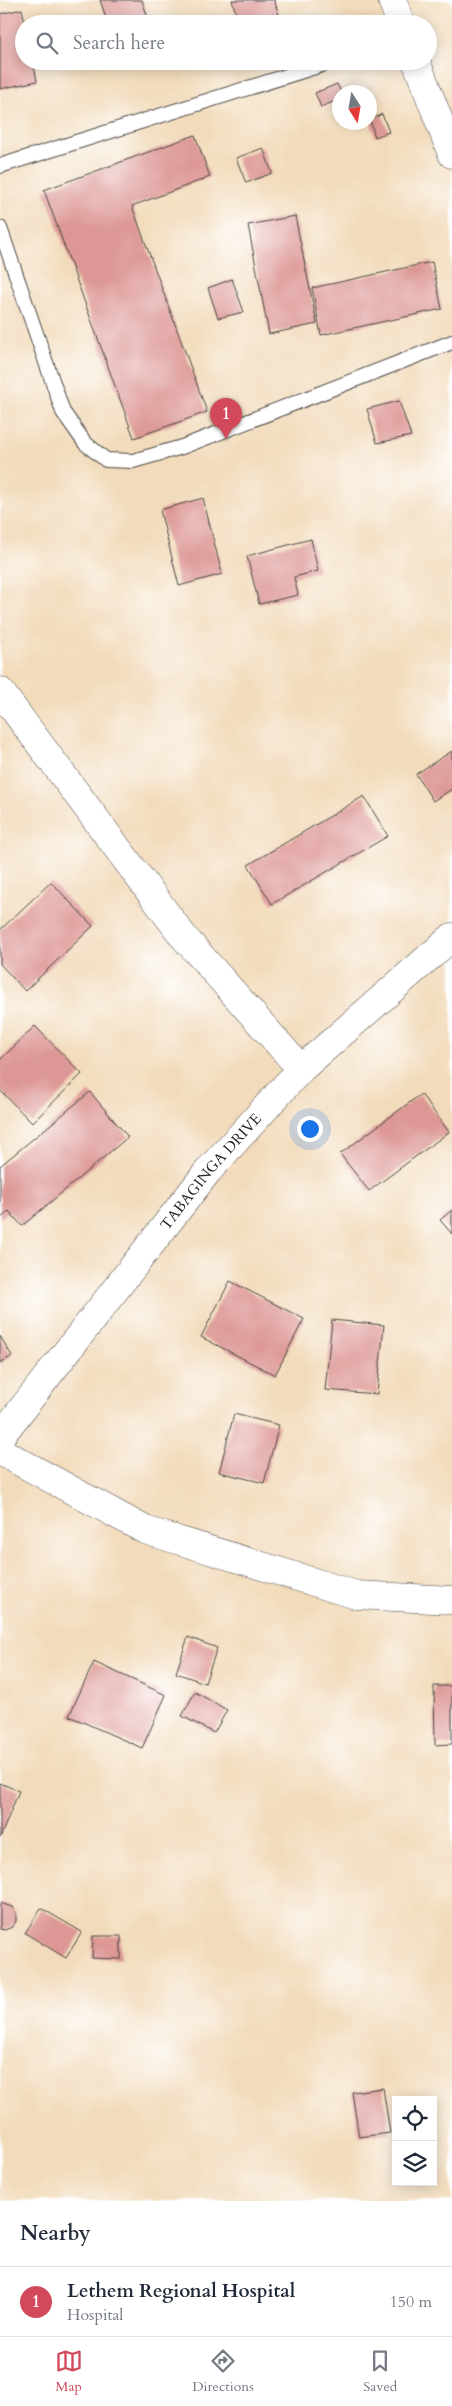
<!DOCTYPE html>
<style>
body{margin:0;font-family:Cardo,serif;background:#f6f6f7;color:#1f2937}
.controls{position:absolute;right:15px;bottom:15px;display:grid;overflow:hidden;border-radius:0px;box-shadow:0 2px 12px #0003}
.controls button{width:45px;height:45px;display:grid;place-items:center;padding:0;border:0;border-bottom:1px solid #e0e1e3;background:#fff;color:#1f2937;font:25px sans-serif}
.compass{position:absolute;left:332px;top:85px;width:45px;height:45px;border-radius:50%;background:#fff;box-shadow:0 2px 12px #0003;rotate:169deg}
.you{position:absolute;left:309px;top:1128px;width:18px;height:18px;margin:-12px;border:4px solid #fff;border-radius:50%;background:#1a73e8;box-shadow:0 0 0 8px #1a73e833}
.badge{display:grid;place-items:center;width:32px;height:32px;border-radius:50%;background:#d1495b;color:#fff;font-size:16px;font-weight:700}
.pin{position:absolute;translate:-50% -41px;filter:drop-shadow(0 1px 2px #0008)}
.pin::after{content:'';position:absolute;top:26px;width:18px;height:15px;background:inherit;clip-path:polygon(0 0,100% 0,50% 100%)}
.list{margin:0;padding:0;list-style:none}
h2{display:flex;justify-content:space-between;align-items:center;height:65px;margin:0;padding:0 20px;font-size:21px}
h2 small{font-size:16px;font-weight:400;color:#747a83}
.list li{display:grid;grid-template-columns:32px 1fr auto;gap:15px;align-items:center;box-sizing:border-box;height:70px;padding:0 20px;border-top:1px solid #e0e1e3}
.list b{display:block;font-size:19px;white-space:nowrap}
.list p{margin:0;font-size:16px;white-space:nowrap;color:#747a83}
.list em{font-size:16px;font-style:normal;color:#747a83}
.icon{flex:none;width:28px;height:28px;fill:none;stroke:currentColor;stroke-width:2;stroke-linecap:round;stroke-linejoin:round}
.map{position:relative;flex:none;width:452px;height:2201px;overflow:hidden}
.search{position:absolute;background:#fff;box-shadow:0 2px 12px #0003;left:15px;right:15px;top:15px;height:55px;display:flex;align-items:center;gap:12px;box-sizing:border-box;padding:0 18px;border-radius:28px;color:#747a83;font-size:19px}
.sheet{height:135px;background:#fff}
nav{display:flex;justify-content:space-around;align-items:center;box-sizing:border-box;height:70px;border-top:1px solid #e0e1e3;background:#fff;font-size:14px;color:#747a83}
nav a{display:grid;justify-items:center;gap:2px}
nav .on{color:#d1495b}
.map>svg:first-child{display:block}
.building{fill:#dd9895}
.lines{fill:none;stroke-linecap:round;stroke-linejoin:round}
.service-casing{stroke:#494541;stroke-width:16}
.minor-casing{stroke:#494541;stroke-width:29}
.service{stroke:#fff;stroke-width:14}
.minor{stroke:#fff;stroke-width:28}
.labels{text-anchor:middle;stroke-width:4;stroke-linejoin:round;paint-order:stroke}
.street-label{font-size:15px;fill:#2b2b2b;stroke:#fff}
</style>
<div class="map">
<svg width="452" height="2201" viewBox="0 0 452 2201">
<rect width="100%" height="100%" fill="#fff"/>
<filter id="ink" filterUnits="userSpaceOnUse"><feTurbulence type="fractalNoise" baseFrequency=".02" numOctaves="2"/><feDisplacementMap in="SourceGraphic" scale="10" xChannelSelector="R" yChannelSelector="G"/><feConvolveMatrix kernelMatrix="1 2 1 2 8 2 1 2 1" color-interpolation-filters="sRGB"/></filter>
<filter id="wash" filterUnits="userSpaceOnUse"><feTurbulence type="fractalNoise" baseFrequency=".0096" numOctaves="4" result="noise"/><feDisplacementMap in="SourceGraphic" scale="20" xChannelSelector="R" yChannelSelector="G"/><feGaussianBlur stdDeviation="1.12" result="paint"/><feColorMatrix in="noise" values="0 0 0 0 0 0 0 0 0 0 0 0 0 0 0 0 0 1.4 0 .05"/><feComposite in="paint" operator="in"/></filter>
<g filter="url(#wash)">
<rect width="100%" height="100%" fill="#f2dbbb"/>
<g id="blocks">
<path class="building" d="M 100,0 L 142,0 L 150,24 L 108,24 Z
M 232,0 L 274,0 L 280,18 L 261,24 L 239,24 Z
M 22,9 L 25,24 L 24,61 L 33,61 L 37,81 L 0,89 L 0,14 Z
M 337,84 L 341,92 L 340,99 L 321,107 L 315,93 Z
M 382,114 L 389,132 L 375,137 L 370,120 Z
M 195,135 L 210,177 L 132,206 L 207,412 L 134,438 L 44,190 Z
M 263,148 L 272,173 L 246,183 L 236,158 Z
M 295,216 L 317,324 L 269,334 L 248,225 Z
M 432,262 L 442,309 L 321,335 L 312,288 Z
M 232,279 L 244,312 L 218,318 L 208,288 Z
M 399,401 L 411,436 L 377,443 L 367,409 Z
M 203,498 L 222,574 L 179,586 L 160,510 Z
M 311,539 L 318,571 L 294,577 L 298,595 L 259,604 L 247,556 Z
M 452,751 L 452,789 L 433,801 L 416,774 Z
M 364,796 L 388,836 L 272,904 L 248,865 Z
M 51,882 L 93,926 L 25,991 L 0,964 L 0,930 Z
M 35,1026 L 82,1074 L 32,1123 L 0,1090 L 0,1060 Z
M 90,1092 L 128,1137 L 22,1226 L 9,1211 L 0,1219 L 0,1166 Z
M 421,1094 L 449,1132 L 369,1191 L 340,1154 Z
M 452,1210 L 452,1234 L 440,1220 Z
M 230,1281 L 304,1319 L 275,1375 L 201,1337 Z
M 332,1320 L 384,1325 L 377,1394 L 325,1390 Z
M 0,1336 L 12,1356 L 0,1363 Z
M 234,1414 L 279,1425 L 264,1483 L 219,1472 Z
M 188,1637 L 217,1648 L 205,1683 L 176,1673 Z
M 94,1662 L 166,1695 L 142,1748 L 69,1716 Z
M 434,1686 L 452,1686 L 452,1744 L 435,1745 Z
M 195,1692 L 227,1710 L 214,1733 L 182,1716 Z
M 0,1783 L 19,1791 L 0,1838 Z
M 0,1903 L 12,1907 L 16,1913 L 16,1921 L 12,1927 L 5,1930 L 0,1929 Z
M 41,1908 L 82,1932 L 66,1958 L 25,1933 Z
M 93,1936 L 121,1936 L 121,1959 L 92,1958 Z
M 383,2088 L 390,2133 L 359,2137 L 352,2092 Z"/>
</g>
</g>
<g filter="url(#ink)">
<use href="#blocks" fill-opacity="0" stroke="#494541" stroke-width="1"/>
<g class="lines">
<g class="service-casing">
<path id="service" d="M 0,166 L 334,61
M 0,228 L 63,412 L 85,443 L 106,460 L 133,461 L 182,447 L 452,342"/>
</g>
<g class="minor-casing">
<g id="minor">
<path d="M 392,0 L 401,24"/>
<path d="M 416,61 L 452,154"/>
<path d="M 0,691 L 183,936 L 301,1069"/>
<path id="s1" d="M 0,1437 L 208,1171 L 301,1069 L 452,937"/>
<path d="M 0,1451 L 145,1530 L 356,1595 L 452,1600"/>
</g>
</g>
<use href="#service" class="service"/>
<use href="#minor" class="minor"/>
</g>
</g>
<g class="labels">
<g class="street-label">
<text dy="5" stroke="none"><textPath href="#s1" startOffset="339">TABAGINGA DRIVE</textPath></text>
</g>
</g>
</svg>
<div class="controls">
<button><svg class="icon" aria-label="locate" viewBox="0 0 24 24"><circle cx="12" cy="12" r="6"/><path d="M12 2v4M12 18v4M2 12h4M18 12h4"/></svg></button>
<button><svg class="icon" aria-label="layers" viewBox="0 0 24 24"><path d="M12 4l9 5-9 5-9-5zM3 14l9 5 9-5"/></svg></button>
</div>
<svg class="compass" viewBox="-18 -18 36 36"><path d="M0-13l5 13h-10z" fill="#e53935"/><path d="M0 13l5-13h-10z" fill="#747a83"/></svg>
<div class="you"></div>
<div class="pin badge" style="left:226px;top:439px">1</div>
<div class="search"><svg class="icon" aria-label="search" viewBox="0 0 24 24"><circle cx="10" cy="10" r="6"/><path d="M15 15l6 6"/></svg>Search here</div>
</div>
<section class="sheet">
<h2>Nearby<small></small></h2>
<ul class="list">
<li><span class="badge">1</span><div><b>Lethem Regional Hospital</b><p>Hospital</p></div><em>150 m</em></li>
</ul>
</section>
<nav>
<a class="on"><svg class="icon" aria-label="map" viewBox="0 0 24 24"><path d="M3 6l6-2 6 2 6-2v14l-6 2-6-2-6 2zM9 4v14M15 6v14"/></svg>Map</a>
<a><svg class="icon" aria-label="directions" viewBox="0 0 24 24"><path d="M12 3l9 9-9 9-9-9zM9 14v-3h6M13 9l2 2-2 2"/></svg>Directions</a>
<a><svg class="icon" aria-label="saved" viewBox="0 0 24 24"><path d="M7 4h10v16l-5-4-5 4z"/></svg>Saved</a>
</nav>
